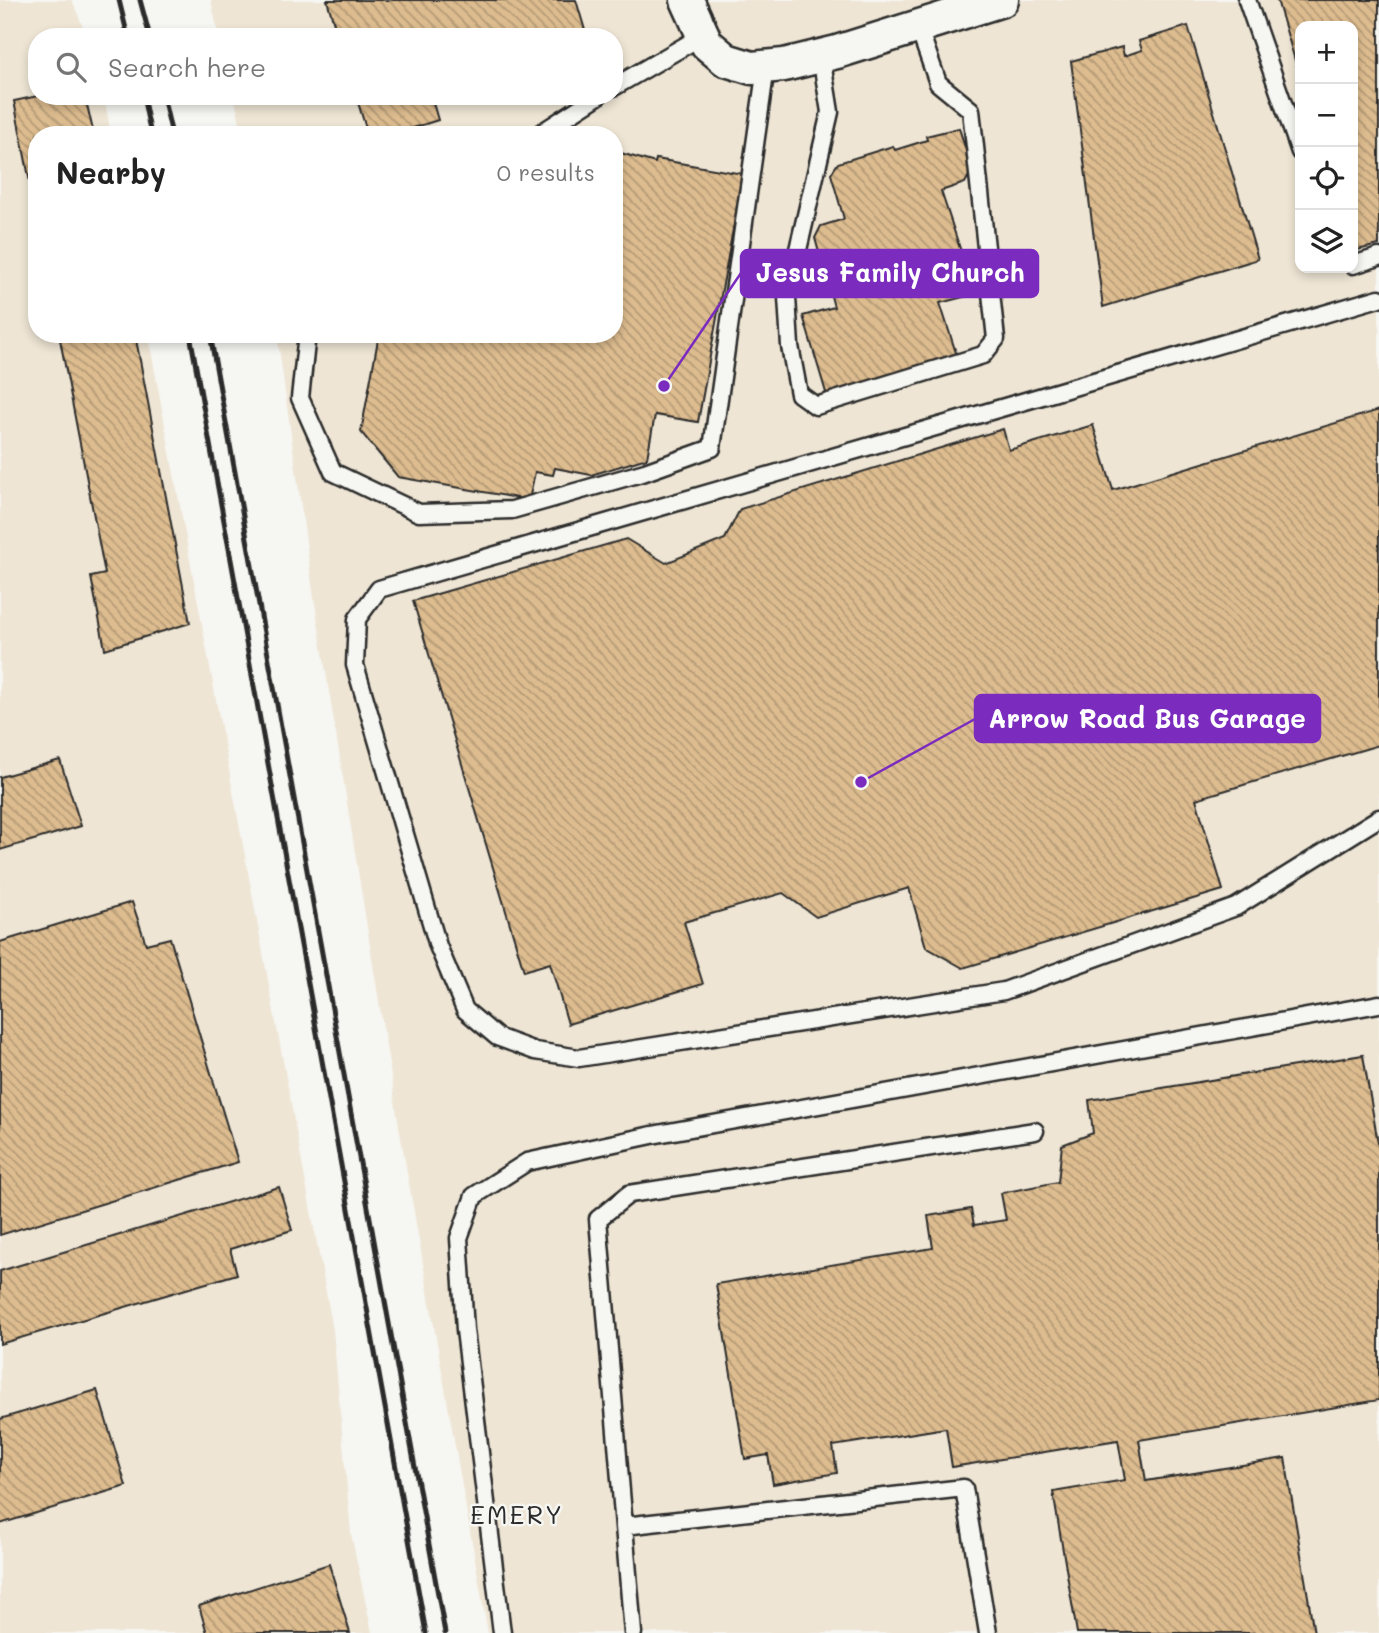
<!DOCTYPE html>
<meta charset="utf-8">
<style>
body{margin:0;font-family:Mali,sans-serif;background:#f6f6f6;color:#222}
.controls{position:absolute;right:21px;top:21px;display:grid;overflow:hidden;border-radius:14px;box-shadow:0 4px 10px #0003}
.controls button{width:63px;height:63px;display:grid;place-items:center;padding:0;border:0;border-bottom:2px solid #e0e0e0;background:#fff;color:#222;font:35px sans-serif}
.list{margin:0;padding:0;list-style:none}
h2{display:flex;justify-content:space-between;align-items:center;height:91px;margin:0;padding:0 28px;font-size:30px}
h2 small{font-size:23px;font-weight:400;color:#767676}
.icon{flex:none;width:38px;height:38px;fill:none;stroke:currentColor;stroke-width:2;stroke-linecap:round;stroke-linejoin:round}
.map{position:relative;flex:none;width:1379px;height:1633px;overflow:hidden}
.search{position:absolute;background:#fff;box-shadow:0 4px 10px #0003;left:28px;top:28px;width:595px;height:77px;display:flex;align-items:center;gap:18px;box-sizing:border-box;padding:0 24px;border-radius:28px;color:#767676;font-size:26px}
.panel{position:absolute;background:#fff;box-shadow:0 4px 10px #0003;left:28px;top:126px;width:595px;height:217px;border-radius:28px}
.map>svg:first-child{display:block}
.built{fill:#eee5d4;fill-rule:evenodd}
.building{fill:url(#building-back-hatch);stroke:#2b2b2b;stroke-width:2}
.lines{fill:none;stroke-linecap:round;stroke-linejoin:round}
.lane-casing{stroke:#2b2b2b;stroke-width:21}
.street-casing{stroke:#2b2b2b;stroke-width:37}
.lane{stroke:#f6f6f2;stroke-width:16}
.street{stroke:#f6f6f2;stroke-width:32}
.rail{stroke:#2b2b2b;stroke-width:5}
.labels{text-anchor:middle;stroke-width:5;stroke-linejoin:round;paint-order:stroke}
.neighbourhood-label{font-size:26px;letter-spacing:2px;fill:#2b2b2b;stroke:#f6f6f2}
.leader{fill:none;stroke:#7b2cbf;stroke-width:2.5}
.callout-dot{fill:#7b2cbf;stroke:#f6f6f2;stroke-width:2.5}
.callout{fill:#7b2cbf;stroke:#7b2cbf;stroke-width:2.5}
.callout-label{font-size:26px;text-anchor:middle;font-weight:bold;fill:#fff}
</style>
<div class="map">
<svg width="1379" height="1633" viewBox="0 0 1379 1633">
<defs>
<pattern id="building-back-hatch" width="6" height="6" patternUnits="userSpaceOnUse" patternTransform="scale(1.75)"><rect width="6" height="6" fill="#ddbc8f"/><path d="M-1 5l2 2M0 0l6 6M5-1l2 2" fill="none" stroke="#b39975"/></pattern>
</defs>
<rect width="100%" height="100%" fill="#f6f6f2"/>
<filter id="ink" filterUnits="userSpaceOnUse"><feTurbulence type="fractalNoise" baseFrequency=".0143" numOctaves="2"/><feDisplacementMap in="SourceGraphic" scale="14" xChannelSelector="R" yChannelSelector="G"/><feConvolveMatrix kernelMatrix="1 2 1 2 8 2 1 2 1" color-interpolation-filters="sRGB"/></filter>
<g filter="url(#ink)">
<path class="built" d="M 0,0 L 72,0 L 87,37 L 37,37 L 37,96 L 104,96 L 111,135 L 37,135 L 37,334 L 148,334 L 333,1330 L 351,1534 L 372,1633 L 0,1633 Z
M 211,0 L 1379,0 L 1379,1633 L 488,1633 L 400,1132 L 313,591 L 277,334 L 614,334 L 614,135 L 243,135 L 234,96 L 614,96 L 614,37 L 219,37 ZM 1300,26 L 1353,26 L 1353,268 L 1300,268 Z"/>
<path class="building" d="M 327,0 L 576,0 L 587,37 L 338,37 Z
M 1277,0 L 1379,0 L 1379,245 L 1353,251 L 1353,26 L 1300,26 L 1300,77 Z
M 1188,26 L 1258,259 L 1103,307 L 1071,61 L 1122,47 L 1124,56 L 1142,50 L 1139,41 Z
M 38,96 L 85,96 L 94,135 L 37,135 L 37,218 L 14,101 Z
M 356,96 L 431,96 L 438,120 L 391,135 L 368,135 Z
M 959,128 L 972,170 L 965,183 L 941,191 L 975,294 L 940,303 L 957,356 L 827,396 L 803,316 L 834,307 L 815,238 L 821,226 L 844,219 L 831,174 L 838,163 L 893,146 L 895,150 L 927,140 L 926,136 Z
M 614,151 L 655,163 L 656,159 L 743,174 L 698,422 L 655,415 L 647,458 L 591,475 L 555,468 L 553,475 L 535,472 L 529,500 L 398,477 L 361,432 L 379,334 L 614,334 Z
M 59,334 L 135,334 L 190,623 L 105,649 L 91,577 L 105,574 Z
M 1379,410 L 1379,745 L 1196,799 L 1223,890 L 963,968 L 926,947 L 909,888 L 816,917 L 783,893 L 684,922 L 703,984 L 568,1024 L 550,963 L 524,971 L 413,601 L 626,539 L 666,563 L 725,539 L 740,509 L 1003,429 L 1009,450 L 1093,425 L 1113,490 Z
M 60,760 L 81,826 L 0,850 L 0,777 Z
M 132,902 L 146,944 L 170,938 L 238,1162 L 0,1235 L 0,942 Z
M 1363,1055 L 1379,1149 L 1379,1400 L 1139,1440 L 1146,1481 L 1285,1458 L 1314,1633 L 1077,1633 L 1053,1492 L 1125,1480 L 1118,1440 L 952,1467 L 946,1428 L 833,1446 L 837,1473 L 773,1484 L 768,1455 L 745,1459 L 716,1284 L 933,1248 L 928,1216 L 971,1209 L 974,1225 L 1006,1220 L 1001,1193 L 1058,1182 L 1062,1145 L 1093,1133 L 1089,1100 Z
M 279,1187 L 292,1230 L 230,1249 L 237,1274 L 0,1344 L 0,1271 Z
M 97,1390 L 126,1486 L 0,1524 L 0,1419 Z
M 329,1564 L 350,1633 L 207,1633 L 199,1606 Z"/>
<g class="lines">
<g class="lane-casing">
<path id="lane" d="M 1247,0 L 1300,152
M 821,56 L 830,112 L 787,297 L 790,346 L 799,394 L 816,406 L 983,355 L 996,339 L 971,110 L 938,83 L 918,26
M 614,87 L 702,36
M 538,135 L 598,96
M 1353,265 L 1379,257
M 1379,298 L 379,589 L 357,619 L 355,665 L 438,946 L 465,1010 L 497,1037 L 535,1051 L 579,1058 L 1004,991 L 1236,907 L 1379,818
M 307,334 L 300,398 L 333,472 L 419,513 L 512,510 L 645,472 L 712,448 L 766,67
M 624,1526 L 964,1488 L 988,1633
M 502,1633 L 465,1330 L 459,1238 L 474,1196 L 527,1162 L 652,1135 L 1379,1004
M 633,1633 L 598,1219 L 629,1194 L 1035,1131"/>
</g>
<g class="street-casing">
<path id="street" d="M 687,0 L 707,44 L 726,60 L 752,68 L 784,65 L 837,52 L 1002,0"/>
</g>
<use href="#lane" class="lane"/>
<use href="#street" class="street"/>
<path class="rail" d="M 119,0 L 128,37
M 140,0 L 150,37
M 143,96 L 151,135
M 163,96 L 172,135
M 190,334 L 426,1633
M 210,334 L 445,1633"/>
</g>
</g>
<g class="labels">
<g class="neighbourhood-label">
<text x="517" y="1524">EMERY</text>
</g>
</g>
<path class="leader" d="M664 386L741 273M861 782L975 719"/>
<g class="callout-dot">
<circle cx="664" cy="386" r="7"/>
<circle cx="861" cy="782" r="7"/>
</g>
<g class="callout">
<rect x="741" y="250" width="297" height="47" rx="7"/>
<rect x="975" y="695" width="345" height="47" rx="7"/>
</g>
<g class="callout-label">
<text x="890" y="282">Jesus Family Church</text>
<text x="1147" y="728">Arrow Road Bus Garage</text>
</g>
</svg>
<div class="controls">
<button>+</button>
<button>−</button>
<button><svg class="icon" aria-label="locate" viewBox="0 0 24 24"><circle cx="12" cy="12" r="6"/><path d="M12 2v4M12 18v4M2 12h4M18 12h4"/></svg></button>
<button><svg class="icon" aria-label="layers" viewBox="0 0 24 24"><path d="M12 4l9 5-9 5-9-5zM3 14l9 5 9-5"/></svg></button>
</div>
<div class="search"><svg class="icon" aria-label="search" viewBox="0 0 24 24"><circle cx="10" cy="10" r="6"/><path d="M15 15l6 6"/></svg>Search here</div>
<section class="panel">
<h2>Nearby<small>0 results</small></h2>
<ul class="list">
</ul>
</section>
</div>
